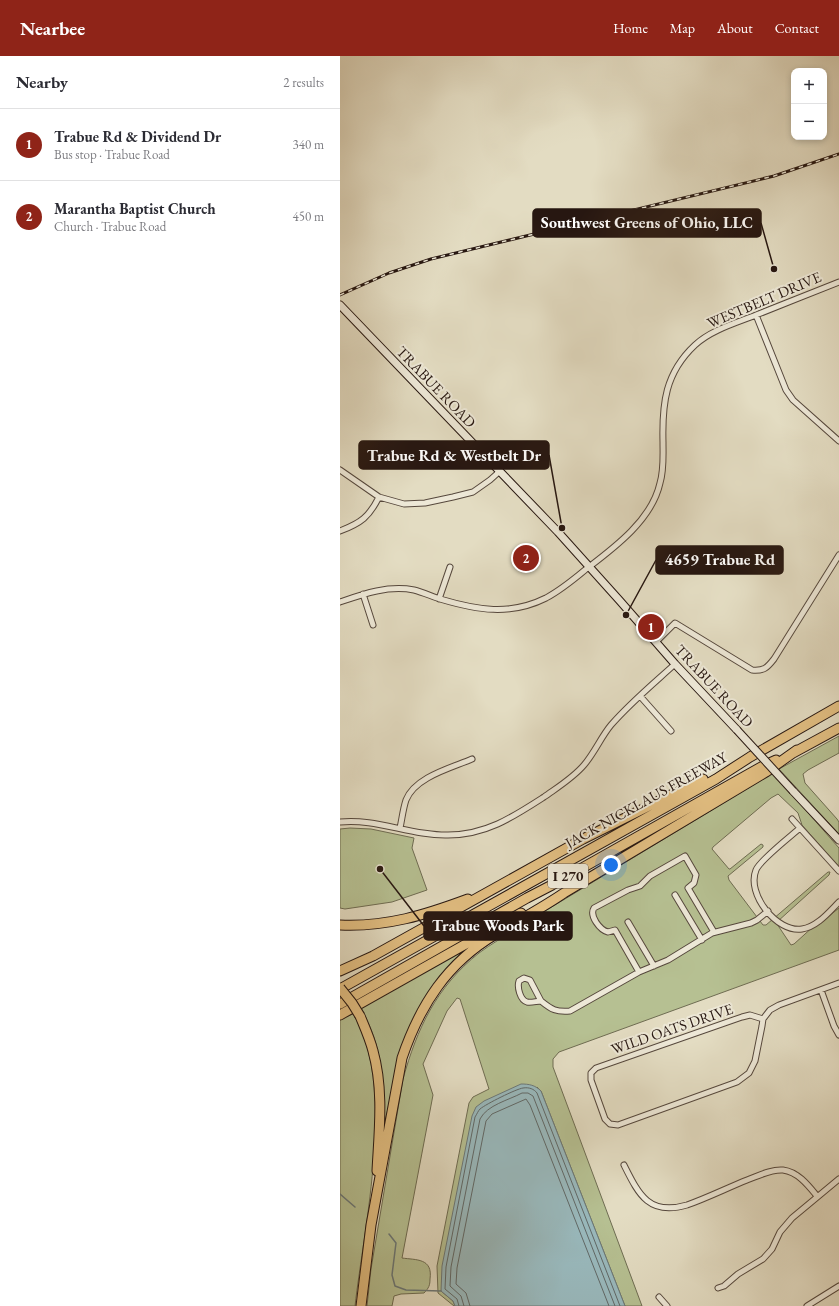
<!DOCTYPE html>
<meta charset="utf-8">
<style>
body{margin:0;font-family:"EB Garamond",serif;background:#f7f7f7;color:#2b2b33}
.controls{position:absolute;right:12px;top:12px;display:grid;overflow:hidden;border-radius:8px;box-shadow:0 2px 6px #0003}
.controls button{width:36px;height:36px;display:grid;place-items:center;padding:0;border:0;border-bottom:1px solid #e1e1e2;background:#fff;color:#2b2b33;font:20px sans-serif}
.you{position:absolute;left:271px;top:809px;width:14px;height:14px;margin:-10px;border:3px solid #fff;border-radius:50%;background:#1a73e8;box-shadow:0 0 0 6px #1a73e833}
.badge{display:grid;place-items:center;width:26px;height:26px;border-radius:50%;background:#8f2418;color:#fff;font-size:13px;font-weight:700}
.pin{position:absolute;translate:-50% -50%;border:2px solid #fff;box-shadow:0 1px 4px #0006}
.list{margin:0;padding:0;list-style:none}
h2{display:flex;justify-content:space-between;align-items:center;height:52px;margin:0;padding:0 16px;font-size:17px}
h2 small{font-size:13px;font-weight:400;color:#7c7c81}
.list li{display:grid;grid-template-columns:26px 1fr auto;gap:12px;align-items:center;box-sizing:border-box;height:72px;padding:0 16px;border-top:1px solid #e1e1e2}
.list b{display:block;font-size:15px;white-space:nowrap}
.list p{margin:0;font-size:13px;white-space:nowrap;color:#7c7c81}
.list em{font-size:13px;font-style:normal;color:#7c7c81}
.map{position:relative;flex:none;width:499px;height:1250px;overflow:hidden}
header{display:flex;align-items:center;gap:24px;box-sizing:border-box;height:56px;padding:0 20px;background:#8f2418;color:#fff}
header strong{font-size:19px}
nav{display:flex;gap:22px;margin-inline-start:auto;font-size:14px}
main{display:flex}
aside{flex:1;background:#fff}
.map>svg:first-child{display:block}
.green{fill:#b6c092;stroke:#6e6c52}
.water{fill:#99b9bd;stroke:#6b7878}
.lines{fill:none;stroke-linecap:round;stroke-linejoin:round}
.shore{stroke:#606867;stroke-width:1}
.stream{stroke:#6b7878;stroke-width:1.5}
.minor-casing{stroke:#56483d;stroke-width:7}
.secondary-casing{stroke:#271711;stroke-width:9}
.motorway-casing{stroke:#271711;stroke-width:11}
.minor{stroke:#ede8d7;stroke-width:5}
.secondary{stroke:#ede8d7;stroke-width:7}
.motorway{stroke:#e2be81;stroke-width:9}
.rail-casing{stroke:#271711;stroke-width:3}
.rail{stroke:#ede8d7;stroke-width:1.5;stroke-dasharray:4.5;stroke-linecap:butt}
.secondary-bridge-casing{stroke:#271711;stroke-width:9;stroke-linecap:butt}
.motorway-bridge-casing{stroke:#271711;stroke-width:11;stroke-linecap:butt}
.secondary-bridge{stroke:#ede8d7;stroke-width:7}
.motorway-bridge{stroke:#e2be81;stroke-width:9}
.labels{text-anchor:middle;stroke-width:4;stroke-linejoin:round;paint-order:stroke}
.shield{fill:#ede8d7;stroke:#62564c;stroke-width:1}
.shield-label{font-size:14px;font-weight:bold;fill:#271711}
.street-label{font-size:15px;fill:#271711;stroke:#ede8d7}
.leader{fill:none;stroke:#271711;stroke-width:1.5}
.callout-dot{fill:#271711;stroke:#ede8d7;stroke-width:1.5}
.callout{fill:#271711;stroke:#271711;stroke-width:1.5}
.callout-label{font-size:16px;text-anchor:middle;font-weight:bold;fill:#fff}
</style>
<header>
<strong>Nearbee</strong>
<nav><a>Home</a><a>Map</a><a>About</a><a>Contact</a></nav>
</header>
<main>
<aside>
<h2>Nearby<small>2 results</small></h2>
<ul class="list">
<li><span class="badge">1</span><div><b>Trabue Rd &amp; Dividend Dr</b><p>Bus stop · Trabue Road</p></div><em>340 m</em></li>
<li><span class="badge">2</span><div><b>Marantha Baptist Church</b><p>Church · Trabue Road</p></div><em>450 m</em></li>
</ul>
</aside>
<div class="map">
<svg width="499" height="1250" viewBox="0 0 499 1250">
<rect width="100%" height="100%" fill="#e3dcc2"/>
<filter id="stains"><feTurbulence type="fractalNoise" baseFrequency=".005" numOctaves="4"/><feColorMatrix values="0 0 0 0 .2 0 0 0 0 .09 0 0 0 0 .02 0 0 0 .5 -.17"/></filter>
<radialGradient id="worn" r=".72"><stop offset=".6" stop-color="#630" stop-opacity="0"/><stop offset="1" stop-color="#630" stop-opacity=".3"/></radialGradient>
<path class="green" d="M 499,680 L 499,697 L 468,714 L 463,718 L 465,727 L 497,763 L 499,766 L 499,778 L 439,713 Z
M 433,717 L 499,792 L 499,811 L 462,769 L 458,757 L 438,738 L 431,742 L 373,791 L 372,793 L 389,813 L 390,813 L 421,788 L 423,789 L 423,791 L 388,820 L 389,824 L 423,869 L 426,869 L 488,816 L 490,816 L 489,819 L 437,866 L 437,868 L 451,889 L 454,888 L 485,860 L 489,860 L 499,852 L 499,894 L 219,996 L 213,1003 L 213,1011 L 302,1250 L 285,1250 L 201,1035 L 197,1031 L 101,1235 L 113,1245 L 115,1250 L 114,1250 L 98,1237 L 97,1210 L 129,1047 L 133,1041 L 149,1033 L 120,943 L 117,942 L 107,955 L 83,1008 L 93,1039 L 62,1202 C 76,1204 93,1202 90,1223 C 90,1229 89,1232 84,1237 L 61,1238 L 54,1240 L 52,1250 L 27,1250 L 31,1213 L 63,1023 C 77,973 96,931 139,897 C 151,888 164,881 177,872 Z
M 10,772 L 31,773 L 74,782 L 72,792 L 87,834 L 52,846 L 5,853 L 0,852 L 0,773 Z
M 134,887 L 107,916 L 56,1013 L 45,1067 L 44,1067 C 43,1023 43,992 21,952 Z
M 13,958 C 57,1028 24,1170 15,1250 L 0,1250 L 0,963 Z"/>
<path class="water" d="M 181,1028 C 189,1028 195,1029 201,1035 L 285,1250 L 115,1250 L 113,1245 L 101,1235 L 102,1210 L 132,1060 L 136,1051 L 144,1045 Z"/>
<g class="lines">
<path class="shore" d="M 119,1250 L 117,1243 L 105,1233 L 106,1211 L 135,1061 C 137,1058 138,1055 140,1053 C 146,1048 176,1033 183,1032 C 189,1031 194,1033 197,1037 L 280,1250
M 124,1250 L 121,1240 L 110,1230 L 111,1211 L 140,1063 C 147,1049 169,1044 182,1037 L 188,1037 L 193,1040 L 275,1250
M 130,1250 L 126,1237 L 116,1228 L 117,1212 L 146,1065 L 152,1058 L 186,1043 L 190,1049 L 269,1250"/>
<path class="stream" d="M 0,1138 L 15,1151
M 49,1178 L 56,1187 L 52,1219 L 55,1230 L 66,1234 L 101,1235"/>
<g class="minor-casing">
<path id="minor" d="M 416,259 L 446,334 L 453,344 L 499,385
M 0,414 L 39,441 L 64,448 L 85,447 L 113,441 L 133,436 L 150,424 L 160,415
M 0,475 C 21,467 29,461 39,441
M 23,538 L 33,569
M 99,543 L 110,511
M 0,546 C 23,538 48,529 74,534 C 82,536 91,540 100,543 C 137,554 170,560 206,542 C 221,534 233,524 245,514 C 274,492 312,464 320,427 C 324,414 323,400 323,386 C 322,348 325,317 355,289 C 371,274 396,267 416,259 C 444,248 471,237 499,226
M 316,586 L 335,567 L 412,614 C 424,615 427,612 434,603 L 499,499
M 300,640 L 331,675
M 452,763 L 499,815
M 0,766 C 36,762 71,780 108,779 C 146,779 173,761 204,741 C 218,731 233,722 244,709 C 255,696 261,681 271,669 C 290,647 313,628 335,608
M 60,772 C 62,763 63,753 66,744 C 75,721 111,712 132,703
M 460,772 C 451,780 420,804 416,814 C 406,838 437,877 462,873 C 477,871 489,856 499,846
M 335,839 L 362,884
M 288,866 L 314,910
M 299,916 L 275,874 L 268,876 C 260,874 249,860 254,852 L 288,834 L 300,830 L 310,820 L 345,800 L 356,819 L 354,827 L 348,832 L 374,876
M 481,934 L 494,970 L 499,979
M 201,945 L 190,924 L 184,922 L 179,925 C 177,931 180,944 187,946 C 191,947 197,945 201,945 C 212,954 216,956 230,955 L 299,916 L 328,904 L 372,877 L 411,867 L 417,864 L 428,855
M 423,963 L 410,959 L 402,961 L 256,1012 L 251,1017 L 251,1024 L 265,1063 L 270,1068 L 278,1069 L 397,1026 L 409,1017 L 415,1005 L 422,970 L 423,963 L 430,954 L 439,949 L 499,927
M 284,1109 C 299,1139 309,1160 347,1149 C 367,1142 387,1132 407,1124 C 418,1120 431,1113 443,1114 C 458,1116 468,1129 477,1140
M 378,1232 L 384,1230 L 398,1218 L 423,1203 L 432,1193 L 440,1176 L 452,1162 L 499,1123
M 319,1241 L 327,1250
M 467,1250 L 499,1230"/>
</g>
<g class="secondary-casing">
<path id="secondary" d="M 0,249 L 218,476 L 280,545 L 335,608 L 397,674
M 453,735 L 499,784"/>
</g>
<g class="motorway-casing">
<path id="motorway" d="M 453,697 L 499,672
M 0,869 C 47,871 85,859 128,843
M 0,915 L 33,900 L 243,783 L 363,723
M 0,933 L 376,723 L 410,701 L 499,650
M 0,948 L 187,842 L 212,829 L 423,710 L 436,704
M 0,959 L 181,857
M 20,960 C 25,972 30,983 33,995 C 44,1034 39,1076 37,1115
M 21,1250 L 31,1169 L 62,1002 C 80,949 107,907 156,878 C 179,864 202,852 224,837 L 426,716 L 457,694"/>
</g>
<use href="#minor" class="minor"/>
<use href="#secondary" class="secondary"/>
<use href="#motorway" class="motorway"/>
<g class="rail-casing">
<path id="rail" d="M 0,239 L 49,217 L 91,203 L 434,120 L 499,98"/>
</g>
<use href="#rail" class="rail"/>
<g class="secondary-bridge-casing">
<path id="secondary-bridge" d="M 397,674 L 453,735"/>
</g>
<g class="motorway-bridge-casing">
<path id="motorway-bridge" d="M 0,932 L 12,947 L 20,960"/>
</g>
<use href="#secondary-bridge" class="secondary-bridge"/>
<use href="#motorway-bridge" class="motorway-bridge"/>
</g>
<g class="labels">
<rect class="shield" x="208" y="808" width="40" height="24" rx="3"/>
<g class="shield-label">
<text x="228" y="825">I 270</text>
</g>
<g class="street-label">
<text transform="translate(424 244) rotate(-23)" y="5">WESTBELT DRIVE</text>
<text transform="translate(96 331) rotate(46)" y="5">TRABUE ROAD</text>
<text transform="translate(374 630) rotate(47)" y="5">TRABUE ROAD</text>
<text transform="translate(306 744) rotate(-29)" y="5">JACK NICKLAUS FREEWAY</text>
<text transform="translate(332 973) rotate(-19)" y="5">WILD OATS DRIVE</text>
</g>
</g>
<path class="leader" d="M434 213L421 167M222 472L209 399M286 559L316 504M40 813L84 870"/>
<g class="callout-dot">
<circle cx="434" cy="213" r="4"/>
<circle cx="222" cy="472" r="4"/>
<circle cx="286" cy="559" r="4"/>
<circle cx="40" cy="813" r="4"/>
</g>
<g class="callout">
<rect x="193" y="153" width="228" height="28" rx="4"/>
<rect x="19" y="385" width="190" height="28" rx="4"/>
<rect x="316" y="490" width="127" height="28" rx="4"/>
<rect x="84" y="856" width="148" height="28" rx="4"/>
</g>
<g class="callout-label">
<text x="307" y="172">Southwest Greens of Ohio, LLC</text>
<text x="114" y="405">Trabue Rd &amp; Westbelt Dr</text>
<text x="380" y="509">4659 Trabue Rd</text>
<text x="158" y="875">Trabue Woods Park</text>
</g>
<rect width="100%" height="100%" filter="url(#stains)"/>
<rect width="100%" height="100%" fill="url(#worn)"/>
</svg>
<div class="controls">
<button>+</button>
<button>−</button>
</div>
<div class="you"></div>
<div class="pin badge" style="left:311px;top:571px">1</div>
<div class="pin badge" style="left:186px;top:502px">2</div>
</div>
</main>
